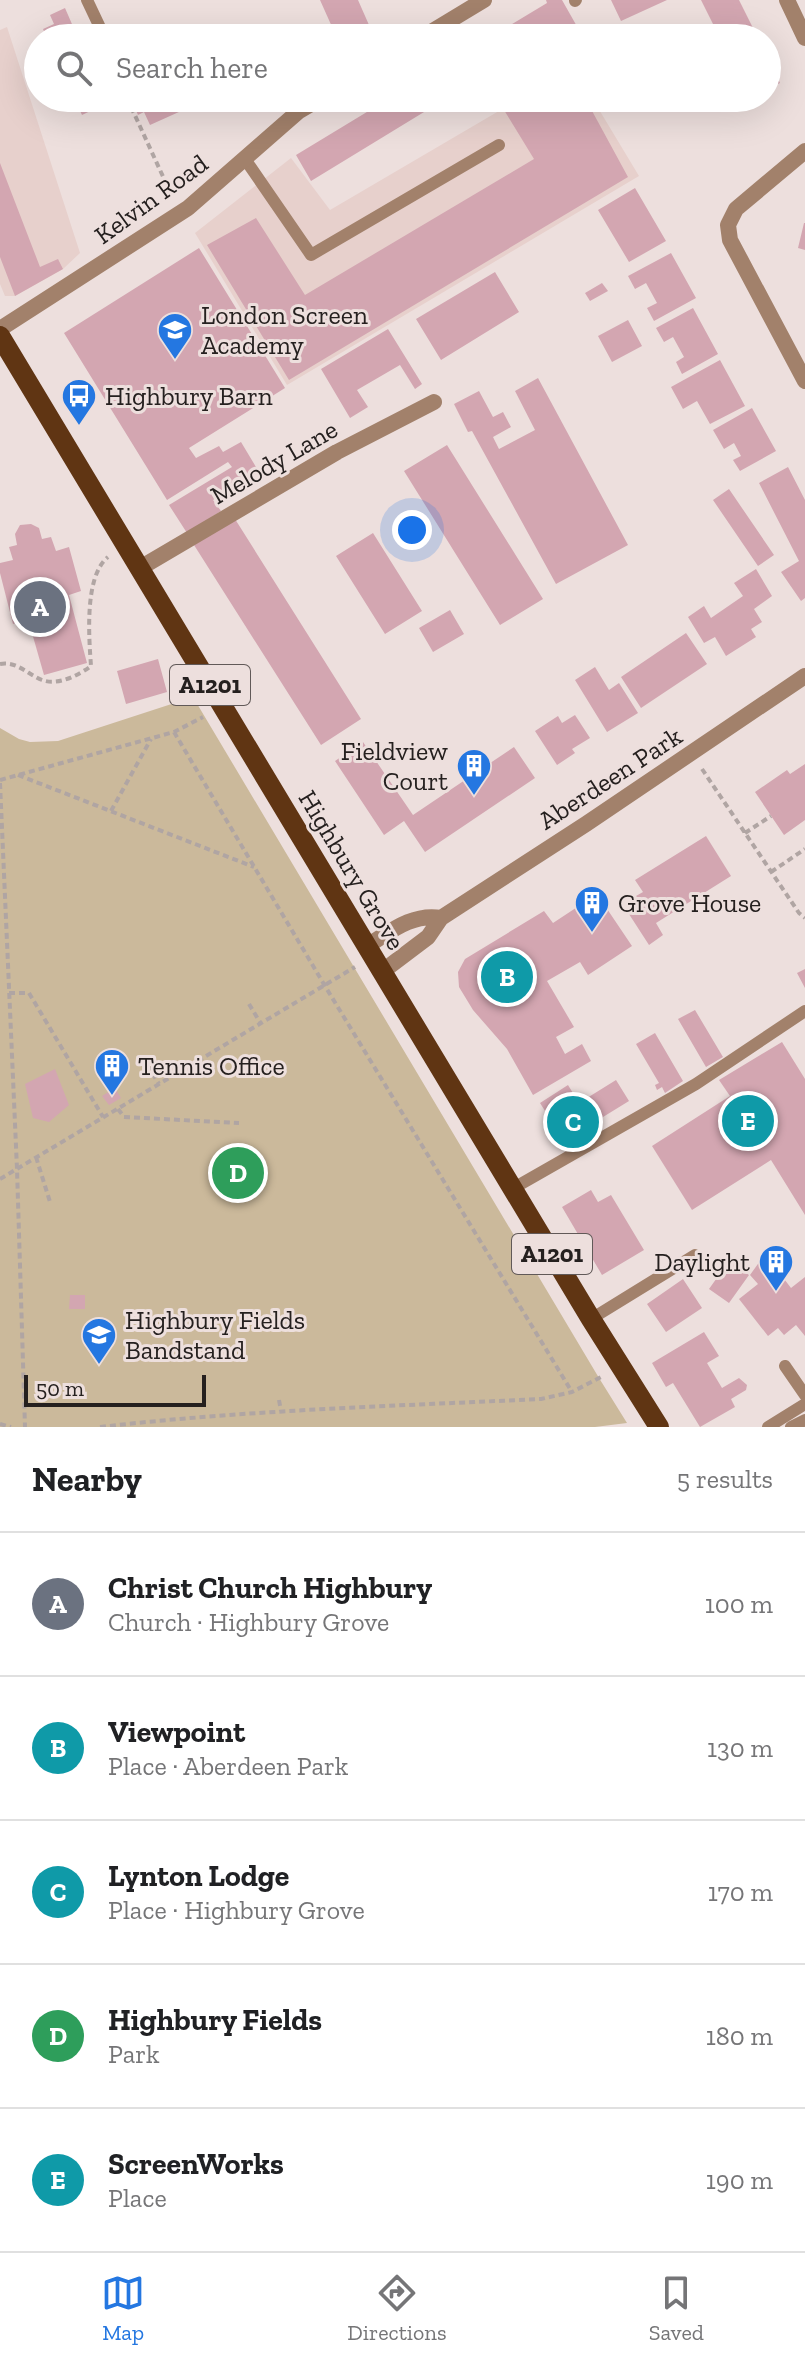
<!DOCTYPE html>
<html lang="en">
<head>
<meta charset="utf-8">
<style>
  :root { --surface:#fff; --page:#f6f6f6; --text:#202124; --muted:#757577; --line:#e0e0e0; --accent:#2477e1 }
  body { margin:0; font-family:"Zilla Slab",serif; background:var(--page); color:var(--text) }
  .scale { position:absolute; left:24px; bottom:20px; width:182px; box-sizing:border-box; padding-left:8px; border:4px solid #25201f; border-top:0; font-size:22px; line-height:28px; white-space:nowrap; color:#25201f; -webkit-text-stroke:6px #eddfdd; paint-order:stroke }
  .you { position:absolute; left:412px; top:530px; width:28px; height:28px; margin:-20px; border:6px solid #fff; border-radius:50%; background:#1a73e8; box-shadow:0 0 0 12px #1a73e833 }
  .badge { display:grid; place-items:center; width:52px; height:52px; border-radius:50%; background:var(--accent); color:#fff; font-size:26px; font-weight:700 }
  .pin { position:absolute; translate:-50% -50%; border:4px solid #fff; box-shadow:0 2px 8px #0006 }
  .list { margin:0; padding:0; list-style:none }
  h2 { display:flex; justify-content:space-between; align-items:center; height:104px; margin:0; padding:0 32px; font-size:34px }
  h2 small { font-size:26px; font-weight:400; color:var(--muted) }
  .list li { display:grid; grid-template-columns:52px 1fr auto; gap:24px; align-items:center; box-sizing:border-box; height:144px; padding:0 32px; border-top:2px solid var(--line) }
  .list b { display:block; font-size:30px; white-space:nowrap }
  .list p { margin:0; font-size:26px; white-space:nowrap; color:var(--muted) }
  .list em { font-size:26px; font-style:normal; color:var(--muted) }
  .icon { flex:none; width:44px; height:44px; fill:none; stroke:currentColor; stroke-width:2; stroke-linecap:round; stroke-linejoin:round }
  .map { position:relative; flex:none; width:805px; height:1427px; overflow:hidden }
  .search { position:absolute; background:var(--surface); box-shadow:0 8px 32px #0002; left:24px; right:24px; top:24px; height:88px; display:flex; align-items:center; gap:20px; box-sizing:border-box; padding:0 28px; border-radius:44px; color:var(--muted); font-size:30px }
  .sheet { height:824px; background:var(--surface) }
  nav { display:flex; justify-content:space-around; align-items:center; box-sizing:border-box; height:112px; border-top:2px solid var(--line); background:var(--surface); font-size:22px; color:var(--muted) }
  nav a { display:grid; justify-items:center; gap:4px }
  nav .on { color:var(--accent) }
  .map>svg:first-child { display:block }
  .built { fill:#e7d0cc }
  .green { fill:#cbb99b }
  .building { fill:#d3a6b1 }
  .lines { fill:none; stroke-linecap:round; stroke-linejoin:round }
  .path { stroke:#b0a5a3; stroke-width:4; stroke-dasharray:6 4; stroke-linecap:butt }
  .service { stroke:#a2816b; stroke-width:12 }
  .minor { stroke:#a2816b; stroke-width:16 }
  .primary { stroke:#603513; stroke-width:20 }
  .labels { text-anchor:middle; stroke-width:6; stroke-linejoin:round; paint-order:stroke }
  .shield { fill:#eddfdd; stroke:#615958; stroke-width:2 }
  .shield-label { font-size:24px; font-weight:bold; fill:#25201f }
  .street-label { font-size:26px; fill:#25201f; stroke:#eddfdd }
  .poi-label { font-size:26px; fill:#25201f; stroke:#eddfdd; text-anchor:start }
</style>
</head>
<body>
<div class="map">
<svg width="805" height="1427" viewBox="0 0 805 1427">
  <rect width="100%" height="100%" fill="#eddfdd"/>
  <path class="built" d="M7,27L80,253L63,269L15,296H5L0,284V30Z
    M521,98H592L639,176L287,385L195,233L291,158L330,210Z"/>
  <path class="green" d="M193,697L599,1378L627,1423L595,1427H0V728L19,739L30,742L58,741Z"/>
  <path class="building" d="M320,0H358L369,25L337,38Z
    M546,0H562L583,37L566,38L561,28L545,38H489L547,3Z
    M611,0H667L621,21Z
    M701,0H739L758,38H720Z
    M65,8L78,38H47L43,29L54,24L50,15Z
    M291,24L297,38H265L279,32L278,30Z
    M767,56L780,83L767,89Z
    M74,98H105L107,103L82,115Z
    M131,98H210L150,125L144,112L138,115Z
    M390,98H447L311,181L296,155Z
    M524,98H585L628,177L289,380L207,245L256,218L305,295L534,159L504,110Z
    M0,163L40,267L58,259L63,269L15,296L0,257Z
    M635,188L666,241L629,262L598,210Z
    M804,223H805V250L798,248Z
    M199,248L285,388L189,448L196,458L219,446L223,452L241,442L259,472L213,500L221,511L187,533L169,505L232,467L228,462L167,500L64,333Z
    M671,253L696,298L654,321L647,308L657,303L646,283L635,289L628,276Z
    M495,272L519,312L441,360L416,319Z
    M602,283L608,291L590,301L585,293Z
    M693,308L718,354L682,374L676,362L684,357L673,337L664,342L656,328Z
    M628,320L642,346L612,362L598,336Z
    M388,329L422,384L415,389L400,365L357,390L368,407L350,418L321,369Z
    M720,360L745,406L710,424L697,401L683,409L671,387Z
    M538,378L628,545L556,584L472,431L468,432L454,404L479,391L493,417L503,412L511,427L493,437L499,449L535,430L515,391Z
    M752,408L776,451L740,471L733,460L741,456L734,443L724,449L713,430Z
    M447,445L543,599L500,625L404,471Z
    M788,467L805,500V598L801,601L781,572L799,561L759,483Z
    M729,489L774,555L758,566L713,500Z
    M235,519L361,719L321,745L194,545Z
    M31,524L39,528L42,539L51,537L56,551L69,547L81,591L69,595L87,663L44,675L28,619L13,624L0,573V563L13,560L9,547L17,545L15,534L20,525Z
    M373,533L422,611L385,634L336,556Z
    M756,569L772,596L754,609L762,622L751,629L756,637L726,656L715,637L704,643L688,617L704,606L711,618L743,596L734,583Z
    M450,610L464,634L433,652L419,628Z
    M686,633L707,664L641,708L621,677Z
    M158,659L167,692L126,704L117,671Z
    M595,667L609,690L619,683L638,713L607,732L575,680Z
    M575,715L590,738L572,749L575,753L557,765L535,731L558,716L562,723Z
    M363,742L413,815L514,747L535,778L425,852L404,821L384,835L335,761Z
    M805,764V820L784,835L755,792L787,770L790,774Z
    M706,836L731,876L656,923L663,935L649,945L627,911L640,903L636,896L643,892L635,880Z
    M597,894L632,946L588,975L580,962L547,981L574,1027L556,1037L565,1054L582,1044L591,1061L533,1095L507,1049L473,1010L459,987L458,972L465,959L544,911L553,923Z
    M805,969V988L797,973Z
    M695,1010L723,1057L706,1067L678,1019Z
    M655,1033L683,1081L665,1093L662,1087L657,1090L655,1085L659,1083L636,1044Z
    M782,1042L805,1079V1215L771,1160L692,1210L652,1146L730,1096L719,1080Z
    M55,1069L69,1105L49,1122L33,1118L25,1084Z
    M616,1080L629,1101L564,1141L540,1103L568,1085L579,1103Z
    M115,1088L121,1098L109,1105L102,1096Z
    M591,1190L598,1202L611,1195L644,1250L602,1275L562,1207Z
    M765,1254L791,1288L805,1277V1336L796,1325L784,1335L778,1328L768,1336L739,1299L758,1284L750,1275Z
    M729,1261L749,1275L729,1303L709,1289Z
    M683,1279L702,1308L666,1332L647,1304Z
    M70,1295H85V1309H69Z
    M704,1332L719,1356L707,1363L722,1388L739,1378L747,1385L746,1390L731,1399L735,1407L700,1427L673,1383L666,1387L652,1363Z"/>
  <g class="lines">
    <path class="path" d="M127,98L171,194
      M0,664C17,661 27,674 42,680C58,686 79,675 91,666C89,638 84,576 108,557
      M174,732L325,986L572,1392
      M702,769L799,913L805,918
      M18,775L254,867
      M0,780L174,732L203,717
      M0,783L17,1169L25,1427
      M111,811L151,739
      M745,833L771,816
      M771,872L805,849
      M9,993H29L103,1117
      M249,1004L261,1024
      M147,1065L159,1084
      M118,1109L124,1117L239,1123
      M36,1157L50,1202
      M0,1179L355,967
      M279,1400L281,1411
      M0,1424L11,1427
      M100,1427C247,1410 394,1406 541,1399L572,1392L601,1377"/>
    <path class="service" d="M87,0L105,38
      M575,1L576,0
      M245,159L311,255L499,145
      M512,1189L696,1084L805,1011
      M591,1319L695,1255
      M785,1366L805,1395
      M768,1427L805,1404
      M791,1427L805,1420"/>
    <path class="minor" d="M787,0L805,38
      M421,38L484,0
      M805,151L736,209L728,225L730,240L805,381
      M0,329L188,208L299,111L321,98
      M140,568L337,452L434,402
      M441,918L586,824L805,676
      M367,946C390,932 412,913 441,918L428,937L383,971"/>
    <path class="primary" d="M0,336L591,1319L659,1427"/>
  </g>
  <defs>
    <symbol id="university-pin" viewBox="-11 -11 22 30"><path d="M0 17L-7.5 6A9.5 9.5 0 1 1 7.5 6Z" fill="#2477e1" stroke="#eddfdd"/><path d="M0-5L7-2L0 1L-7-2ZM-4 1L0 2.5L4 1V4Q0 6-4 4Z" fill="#fff"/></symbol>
    <symbol id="bus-pin" viewBox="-11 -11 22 30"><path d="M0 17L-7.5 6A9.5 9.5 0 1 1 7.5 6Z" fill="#2477e1" stroke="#eddfdd"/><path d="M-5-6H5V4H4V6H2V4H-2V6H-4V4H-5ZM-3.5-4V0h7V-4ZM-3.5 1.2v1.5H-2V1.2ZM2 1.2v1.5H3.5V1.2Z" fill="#fff"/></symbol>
    <symbol id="building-pin" viewBox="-11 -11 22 30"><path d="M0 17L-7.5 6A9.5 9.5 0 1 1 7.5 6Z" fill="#2477e1" stroke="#eddfdd"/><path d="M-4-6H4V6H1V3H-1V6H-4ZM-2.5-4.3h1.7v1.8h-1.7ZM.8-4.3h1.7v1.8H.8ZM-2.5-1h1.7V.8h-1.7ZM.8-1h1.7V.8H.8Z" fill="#fff"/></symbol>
    <symbol id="school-pin" viewBox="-11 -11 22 30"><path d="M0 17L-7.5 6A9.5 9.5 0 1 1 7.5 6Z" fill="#2477e1" stroke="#eddfdd"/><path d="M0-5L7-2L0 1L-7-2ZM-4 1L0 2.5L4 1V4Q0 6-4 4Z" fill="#fff"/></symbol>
  </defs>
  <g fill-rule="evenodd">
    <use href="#university-pin" x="155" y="310" width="40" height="54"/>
    <use href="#bus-pin" x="59" y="376" width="40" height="54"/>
    <use href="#building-pin" x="454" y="746" width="40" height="54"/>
    <use href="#building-pin" x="572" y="883" width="40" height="54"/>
    <use href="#building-pin" x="92" y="1046" width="40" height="54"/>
    <use href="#building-pin" x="756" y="1242" width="40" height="54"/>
    <use href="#school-pin" x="79" y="1315" width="40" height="54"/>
  </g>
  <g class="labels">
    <g class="shield">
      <rect x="170" y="665" width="80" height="40" rx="6"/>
      <rect x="512" y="1234" width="80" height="40" rx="6"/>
    </g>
    <g class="shield-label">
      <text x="210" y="693">A1201</text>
      <text x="552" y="1262">A1201</text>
    </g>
    <g class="street-label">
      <text transform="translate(151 199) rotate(-36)" y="9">Kelvin Road</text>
      <text transform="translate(274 462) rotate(-30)" y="9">Melody Lane</text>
      <text transform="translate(610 778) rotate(-33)" y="9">Aberdeen Park</text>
      <text transform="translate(352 870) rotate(59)" y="9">Highbury Grove</text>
    </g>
    <g class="poi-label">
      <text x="201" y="324">London Screen<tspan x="201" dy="30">Academy</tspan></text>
      <text x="105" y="405">Highbury Barn</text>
      <text x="448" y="760" text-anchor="end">Fieldview<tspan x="448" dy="30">Court</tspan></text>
      <text x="618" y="912">Grove House</text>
      <text x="138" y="1075">Tennis Office</text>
      <text x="750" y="1271" text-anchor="end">Daylight</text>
      <text x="125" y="1329">Highbury Fields<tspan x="125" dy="30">Bandstand</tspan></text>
    </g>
  </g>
</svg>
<div class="scale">50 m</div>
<div class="you"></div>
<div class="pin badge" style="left:40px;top:607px;background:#6b7280">A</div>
<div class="pin badge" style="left:507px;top:977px;background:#0f9aa8">B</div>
<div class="pin badge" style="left:573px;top:1122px;background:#0f9aa8">C</div>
<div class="pin badge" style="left:238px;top:1173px;background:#2e9e5b">D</div>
<div class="pin badge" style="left:748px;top:1121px;background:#0f9aa8">E</div>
<div class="search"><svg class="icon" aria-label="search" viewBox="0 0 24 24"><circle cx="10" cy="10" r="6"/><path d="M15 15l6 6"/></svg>Search here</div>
</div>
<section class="sheet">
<h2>Nearby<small>5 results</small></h2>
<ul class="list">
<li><span class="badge" style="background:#6b7280">A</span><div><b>Christ Church Highbury</b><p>Church · Highbury Grove</p></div><em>100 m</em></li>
<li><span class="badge" style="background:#0f9aa8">B</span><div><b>Viewpoint</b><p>Place · Aberdeen Park</p></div><em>130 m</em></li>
<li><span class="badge" style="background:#0f9aa8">C</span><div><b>Lynton Lodge</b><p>Place · Highbury Grove</p></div><em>170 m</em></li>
<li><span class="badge" style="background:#2e9e5b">D</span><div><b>Highbury Fields</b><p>Park</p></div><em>180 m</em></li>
<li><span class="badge" style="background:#0f9aa8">E</span><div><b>ScreenWorks</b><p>Place</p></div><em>190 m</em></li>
</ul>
</section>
<nav>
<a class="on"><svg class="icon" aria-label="map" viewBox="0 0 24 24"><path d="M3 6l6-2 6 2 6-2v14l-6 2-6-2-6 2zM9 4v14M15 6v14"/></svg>Map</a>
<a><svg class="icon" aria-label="directions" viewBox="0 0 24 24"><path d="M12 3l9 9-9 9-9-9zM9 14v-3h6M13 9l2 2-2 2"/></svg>Directions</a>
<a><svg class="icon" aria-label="saved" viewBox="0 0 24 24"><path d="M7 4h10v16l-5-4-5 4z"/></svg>Saved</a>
</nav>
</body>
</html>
